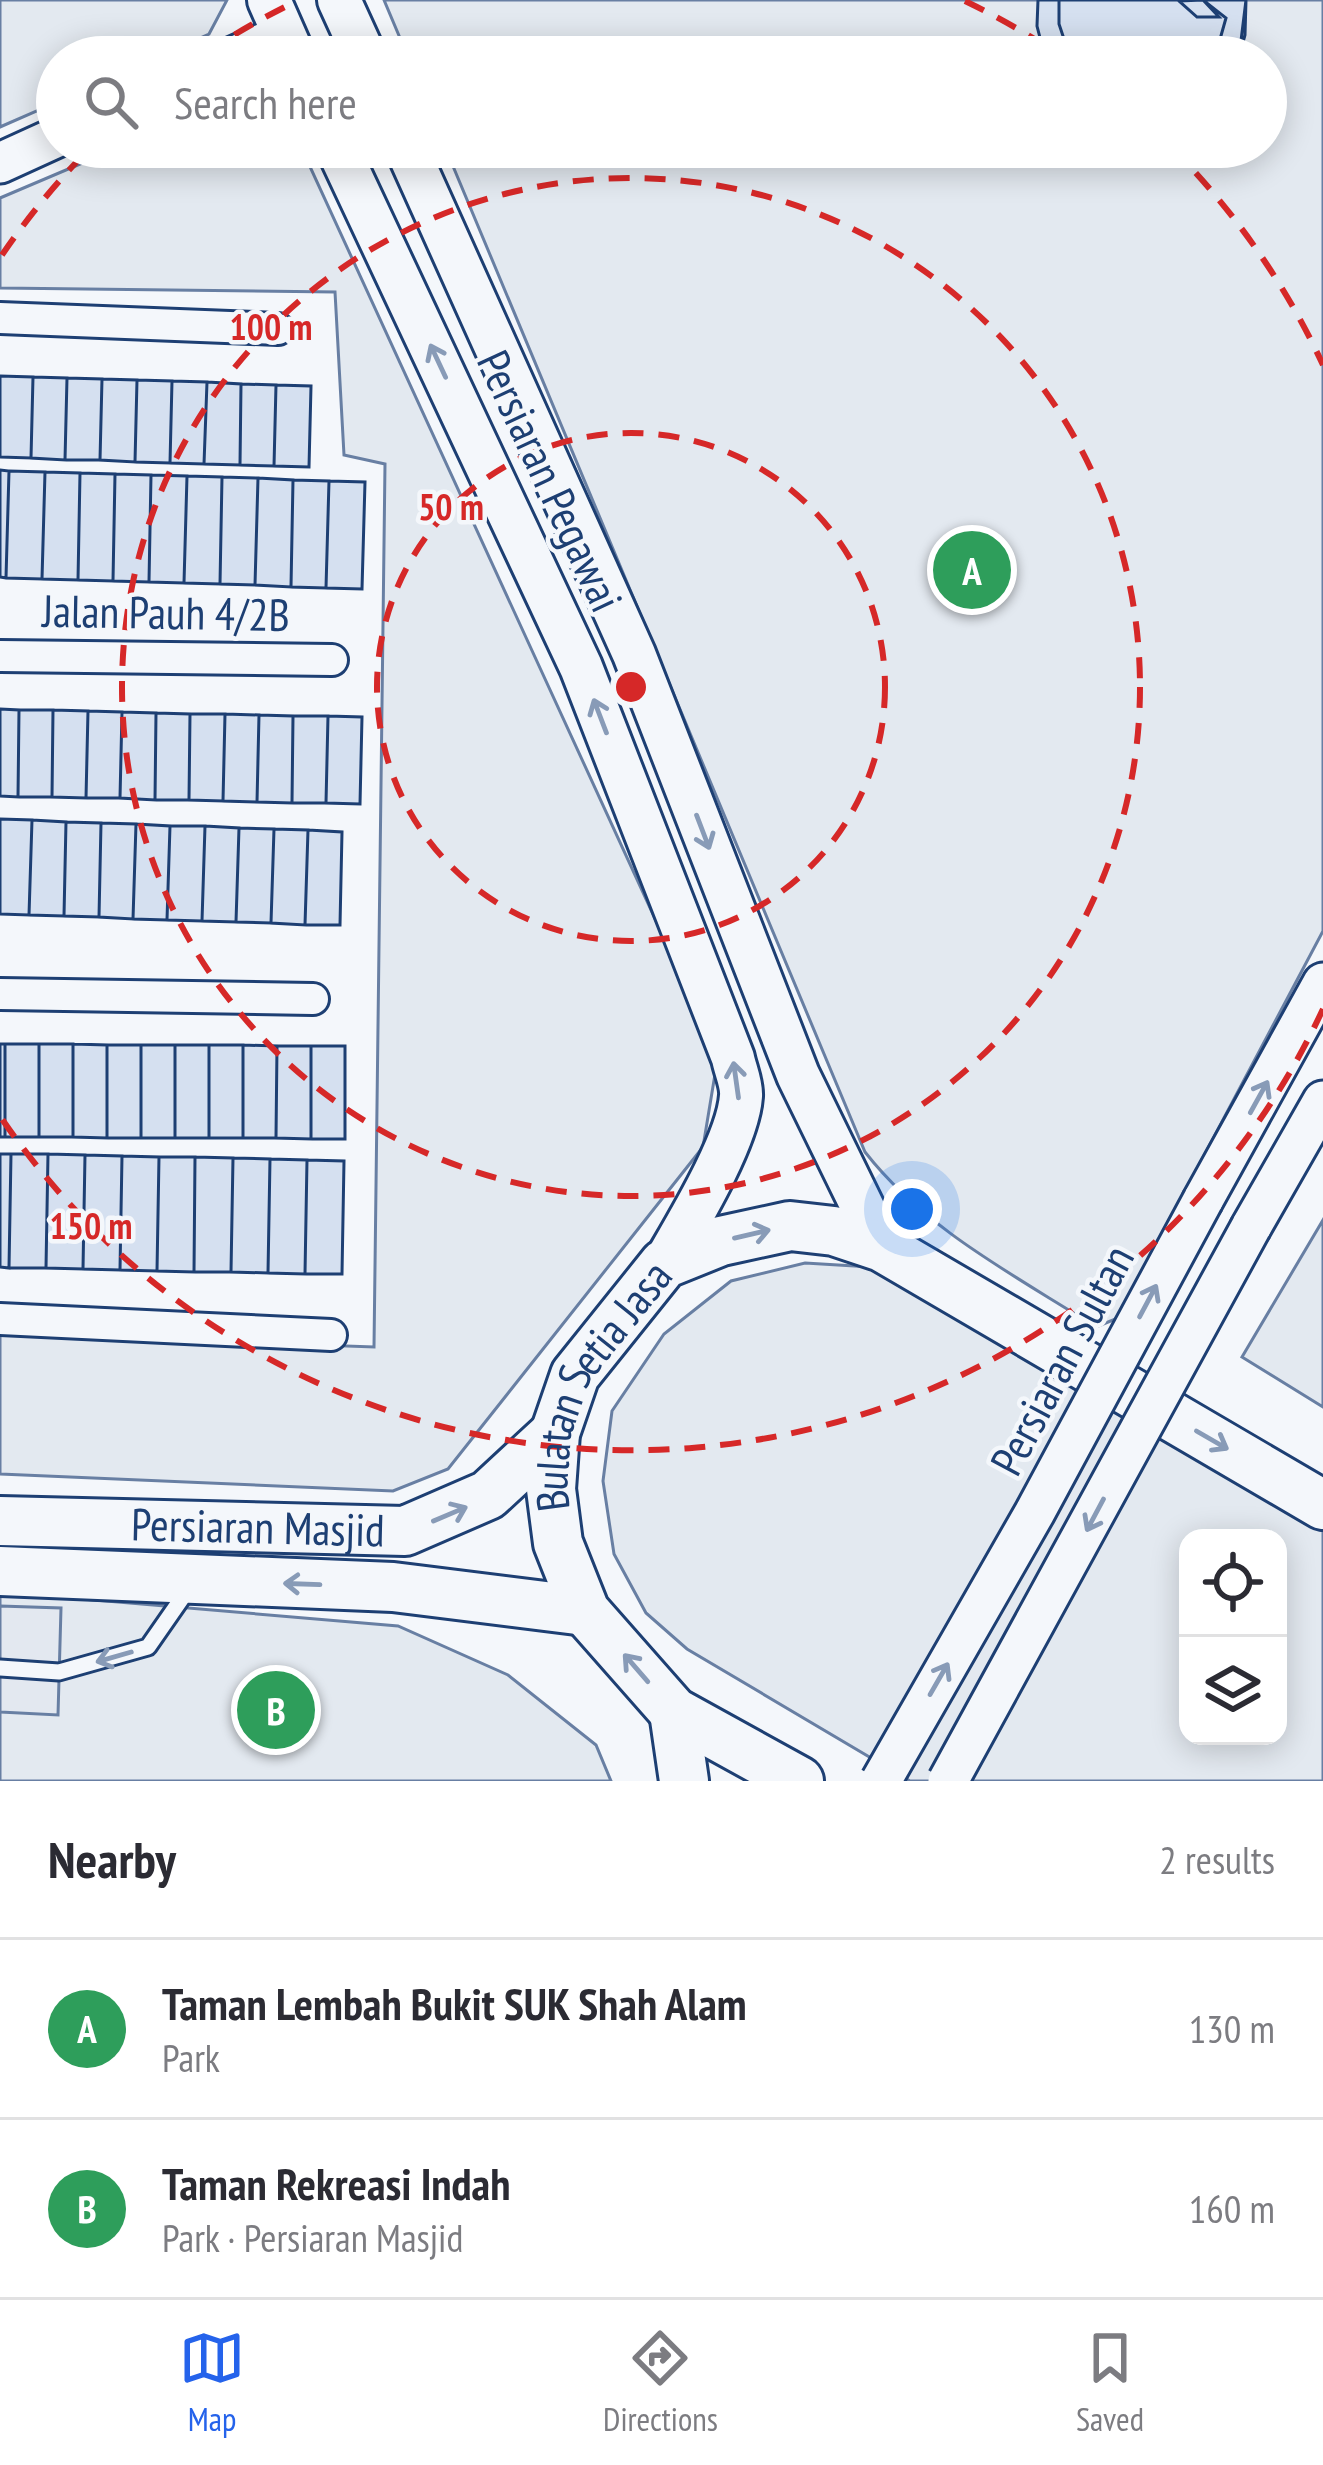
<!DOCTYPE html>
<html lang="en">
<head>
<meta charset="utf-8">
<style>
  :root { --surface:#fff; --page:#f2f2f3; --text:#2b2b33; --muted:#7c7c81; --line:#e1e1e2; --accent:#2563eb }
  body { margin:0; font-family:"PT Sans Narrow",sans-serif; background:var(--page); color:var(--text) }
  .controls { position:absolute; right:36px; bottom:36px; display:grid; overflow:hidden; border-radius:24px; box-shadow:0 6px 30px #0003 }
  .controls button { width:108px; height:108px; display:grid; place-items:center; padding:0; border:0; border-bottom:3px solid var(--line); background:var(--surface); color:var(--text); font:60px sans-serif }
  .you { position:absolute; left:912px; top:1209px; width:42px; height:42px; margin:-30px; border:9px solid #fff; border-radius:50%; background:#1a73e8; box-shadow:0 0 0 18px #1a73e833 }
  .badge { display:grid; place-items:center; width:78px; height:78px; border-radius:50%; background:var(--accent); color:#fff; font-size:39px; font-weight:700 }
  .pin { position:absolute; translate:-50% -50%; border:6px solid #fff; box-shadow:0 3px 12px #0006 }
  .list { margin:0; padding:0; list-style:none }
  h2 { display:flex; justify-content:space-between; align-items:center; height:156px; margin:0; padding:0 48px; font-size:51px }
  h2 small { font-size:39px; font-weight:400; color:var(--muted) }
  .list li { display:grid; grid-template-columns:78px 1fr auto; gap:36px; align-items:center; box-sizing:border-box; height:180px; padding:0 48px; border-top:3px solid var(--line) }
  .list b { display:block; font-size:45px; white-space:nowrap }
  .list p { margin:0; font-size:39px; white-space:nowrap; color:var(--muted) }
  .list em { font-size:39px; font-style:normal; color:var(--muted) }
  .icon { flex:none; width:66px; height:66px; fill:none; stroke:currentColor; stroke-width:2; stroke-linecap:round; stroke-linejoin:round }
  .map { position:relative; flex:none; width:1323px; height:1781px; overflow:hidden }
  .search { position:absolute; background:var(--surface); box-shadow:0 6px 30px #0003; left:36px; right:36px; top:36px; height:132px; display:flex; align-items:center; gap:30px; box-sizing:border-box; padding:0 42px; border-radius:66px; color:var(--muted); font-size:45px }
  .sheet { height:516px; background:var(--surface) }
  nav { display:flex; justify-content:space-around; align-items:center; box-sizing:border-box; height:168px; border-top:3px solid var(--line); background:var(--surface); font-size:33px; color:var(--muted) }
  nav a { display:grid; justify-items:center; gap:6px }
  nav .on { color:var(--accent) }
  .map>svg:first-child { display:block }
  .green { fill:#e3e9f0; stroke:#687fa3; stroke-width:3; fill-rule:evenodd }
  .parking { fill:#e3e8f0; stroke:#687fa3; stroke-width:3 }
  .building { fill:#d5e0f0; stroke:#1d3f73; stroke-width:3 }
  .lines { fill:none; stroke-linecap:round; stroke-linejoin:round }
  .service-casing { stroke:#1d3f73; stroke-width:21 }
  .minor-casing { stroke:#1d3f73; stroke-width:36 }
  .tertiary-casing { stroke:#1d3f73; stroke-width:45 }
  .secondary-casing { stroke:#1d3f73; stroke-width:48 }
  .primary-casing { stroke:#1d3f73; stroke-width:54 }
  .service { stroke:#f4f7fb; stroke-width:15 }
  .minor { stroke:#f4f7fb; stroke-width:30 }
  .tertiary { stroke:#f4f7fb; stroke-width:39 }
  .secondary { stroke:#f4f7fb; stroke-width:42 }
  .primary { stroke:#f4f7fb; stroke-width:48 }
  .tertiary-bridge-casing { stroke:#1d3f73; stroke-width:45; stroke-linecap:butt }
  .tertiary-bridge { stroke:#f4f7fb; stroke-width:39 }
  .oneway { stroke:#889bb7 }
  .ring { fill:none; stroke:#d62828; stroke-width:6; stroke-dasharray:21 15 }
  .labels { text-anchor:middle; stroke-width:9; stroke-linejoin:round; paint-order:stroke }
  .street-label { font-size:45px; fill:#1d3f73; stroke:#f4f7fb }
  .centre { fill:#d62828; stroke:#f4f7fb; stroke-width:6 }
  .ring-label { font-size:36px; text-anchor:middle; font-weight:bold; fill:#d62828; stroke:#f4f7fb; stroke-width:9; stroke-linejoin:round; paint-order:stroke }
</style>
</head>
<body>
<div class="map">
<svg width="1323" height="1781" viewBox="0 0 1323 1781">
  <rect width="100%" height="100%" fill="#f4f7fb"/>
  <path class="green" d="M0,0H227L209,34L157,57H57V102L0,127Z
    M384,0H1323V931L1118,1318L1096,1327C1013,1274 927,1231 865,1152L445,147H1266V57H408Z
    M120,147H301L718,1056L703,1147L448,1469L393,1491L0,1474V1334L374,1347L385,464L344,455L335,292L0,288V198Z
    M1323,1220V1407L1242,1357Z
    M805,1263L871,1267L1323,1517V1781H910L687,1649L646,1613L614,1554L603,1481L612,1411L664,1334L731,1281ZM1188,1538H1278V1736H1188Z
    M0,1592L398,1626L508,1675L596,1745L611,1781H0Z"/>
  <path class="parking" d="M0,1606L61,1608L58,1715L0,1712Z"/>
  <path class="building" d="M1038,0H1059V24L1070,57H1045L1037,26Z
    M1038,0H1246L1245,35L1239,57H1045L1037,26Z
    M1059,0H1203L1226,18L1215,57H1070L1059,24Z
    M1203,0H1246L1239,57H1215L1226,18Z
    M1203,0L1219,17H1197L1179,1Z
    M0,376L33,377L31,458L0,457Z
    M33,377L67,378L65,460L31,458Z
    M67,378L102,379L100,460H65Z
    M102,379L137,380L135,462L100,460Z
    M137,380L172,381L170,463L135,462Z
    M172,381L207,382L204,464L170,463Z
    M207,382L241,384L240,465L204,464Z
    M241,384L276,385L274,466L240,465Z
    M276,385L311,386L309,467L274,466Z
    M0,470L9,471L6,578L0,577Z
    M9,471L45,472L42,579L6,578Z
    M45,472L80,473L78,580L42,579Z
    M80,473L115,474L113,581L78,580Z
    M115,474L151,475L149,582L113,581Z
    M151,475L187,476L184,583L149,582Z
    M187,476L222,477L220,584L184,583Z
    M222,477L258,478L255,585L220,584Z
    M258,478L293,480L291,587L255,585Z
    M293,480L329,481L326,588L291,587Z
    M329,481L365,482L362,589L326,588Z
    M0,709L19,710L18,797L0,796Z
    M19,710H53L52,797H18Z
    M53,710L88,711L86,798L52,797Z
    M88,711L122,712L120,798H86Z
    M122,712L156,713L155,800L120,798Z
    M156,713L190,714L189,800H155Z
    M190,714H225L223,801L189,800Z
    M225,714L259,715L257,802L223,801Z
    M259,715L293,716L292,803L257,802Z
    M293,716H328L326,803H292Z
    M328,716L362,717L360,804L326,803Z
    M0,819L32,820L29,915L0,914Z
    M32,820L66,822L64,916L29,915Z
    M66,822L101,823L99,917L64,916Z
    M101,823L136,824L133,919L99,917Z
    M136,824L170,826L167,920L133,919Z
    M170,826H205L202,921L167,920Z
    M205,826L239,828L236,922L202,921Z
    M239,828L274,829L271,923L236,922Z
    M274,829L308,830L305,925L271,923Z
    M308,830L342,832L340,925H305Z
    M0,1044H5V1137H0Z
    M5,1044H39V1137H5Z
    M39,1044H73V1137H39Z
    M73,1044L107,1045V1138L73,1137Z
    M107,1045H141V1138H107Z
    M141,1045H175V1138H141Z
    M175,1045H209V1138H175Z
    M209,1045H243V1138H209Z
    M243,1045L277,1046L276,1138H243Z
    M277,1046H311V1139L276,1138Z
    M311,1046H345V1139H311Z
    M0,1154H11L9,1268L0,1267Z
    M11,1154H48L46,1268H9Z
    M48,1154L85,1155L83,1269L46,1268Z
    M85,1155L122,1156L120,1270L83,1269Z
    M122,1156L159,1157L157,1271L120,1270Z
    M159,1157H195L194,1272L157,1271Z
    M195,1157L233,1158L231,1272H194Z
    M233,1158L270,1159L268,1273L231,1272Z
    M270,1159L307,1160L305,1274L268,1273Z
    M307,1160L344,1161L342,1274H305Z"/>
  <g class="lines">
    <defs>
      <path id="service" d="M0,1668L59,1672L148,1647L189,1588"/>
      <path id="minor" d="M0,318L278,329
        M0,656L332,660
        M0,994L313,999
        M0,1319L331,1335"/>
      <path id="tertiary" d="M233,57L284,34
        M0,163L57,137
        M1203,1200L1323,983
        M1251,1227L1323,1101"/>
      <path id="secondary" d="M269,0L294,57
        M339,0L365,57
        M337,147L581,667L733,1058C735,1069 742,1084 741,1096C738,1141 687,1224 664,1264
        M406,147L634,654L798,1075L882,1247"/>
      <g id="primary">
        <path id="s1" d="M0,1521L405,1531L488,1495L555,1433"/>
        <path d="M0,1571L393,1587L585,1611"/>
        <path d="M674,1712L684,1781"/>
        <path id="s2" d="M799,1781L674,1712L585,1611L558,1543L551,1489L555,1433L575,1375L664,1264L721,1241L790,1226L834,1231L882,1247L1323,1505"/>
      </g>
    </defs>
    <use href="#service" class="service-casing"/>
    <use href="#minor" class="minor-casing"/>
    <use href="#tertiary" class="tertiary-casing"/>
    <use href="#secondary" class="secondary-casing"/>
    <use href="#primary" class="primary-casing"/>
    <use href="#service" class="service"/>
    <use href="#minor" class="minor"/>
    <use href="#tertiary" class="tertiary"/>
    <use href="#secondary" class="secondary"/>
    <use href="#primary" class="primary"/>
    <defs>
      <path id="tertiary-bridge" d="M881,1781L1035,1512L1203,1200
        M948,1781L1251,1227"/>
    </defs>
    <use href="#tertiary-bridge" class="tertiary-bridge-casing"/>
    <use href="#tertiary-bridge" class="tertiary-bridge"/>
  </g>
  <defs><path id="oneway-shaft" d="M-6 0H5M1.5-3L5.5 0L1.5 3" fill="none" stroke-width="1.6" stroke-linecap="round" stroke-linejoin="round" transform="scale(3)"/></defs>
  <g class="oneway">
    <use href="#oneway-shaft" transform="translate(438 361) rotate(-115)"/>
    <use href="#oneway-shaft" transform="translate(600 716) rotate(-111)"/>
    <use href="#oneway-shaft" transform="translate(703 832) rotate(69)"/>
    <use href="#oneway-shaft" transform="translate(736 1080) rotate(-98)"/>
    <use href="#oneway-shaft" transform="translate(1259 1097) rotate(-61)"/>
    <use href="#oneway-shaft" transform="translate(752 1234) rotate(-13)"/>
    <use href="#oneway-shaft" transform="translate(1148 1301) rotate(-62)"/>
    <use href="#oneway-shaft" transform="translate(1212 1440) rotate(30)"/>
    <use href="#oneway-shaft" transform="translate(450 1514) rotate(-23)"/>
    <use href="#oneway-shaft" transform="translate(1095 1515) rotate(118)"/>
    <use href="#oneway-shaft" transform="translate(302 1584) rotate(-178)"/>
    <use href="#oneway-shaft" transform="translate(114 1657) rotate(164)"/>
    <use href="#oneway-shaft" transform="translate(636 1668) rotate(-131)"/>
    <use href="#oneway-shaft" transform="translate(939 1679) rotate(-60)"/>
  </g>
  <g class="ring">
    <circle cx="631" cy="687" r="254"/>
    <circle cx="631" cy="687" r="509"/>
    <path d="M1323 1009A763 763 0 0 1 2 1119M2 255A763 763 0 0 1 91 147M204 54A763 763 0 0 1 297 1M965 1A763 763 0 0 1 1058 54M1171 147A763 763 0 0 1 1323 365"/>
  </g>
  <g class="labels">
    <g class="street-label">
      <text transform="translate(550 481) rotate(65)" y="16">Persiaran Pegawai</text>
      <text transform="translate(166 613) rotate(1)" y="16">Jalan Pauh 4/2B</text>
      <text transform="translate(1062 1360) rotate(-62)" y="16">Persiaran Sultan</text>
      <text dy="16" stroke="none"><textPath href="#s2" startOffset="522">Bulatan Setia Jasa</textPath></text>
      <text dy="16" stroke="none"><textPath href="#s1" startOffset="258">Persiaran Masjid</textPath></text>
    </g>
  </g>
  <circle cx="631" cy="687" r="18" class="centre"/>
  <g class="ring-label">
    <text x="271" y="340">100 m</text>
    <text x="451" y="520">50 m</text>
    <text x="91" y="1239">150 m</text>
  </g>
</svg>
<div class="controls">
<button><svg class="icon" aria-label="locate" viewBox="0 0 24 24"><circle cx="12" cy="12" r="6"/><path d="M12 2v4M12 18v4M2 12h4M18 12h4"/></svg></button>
<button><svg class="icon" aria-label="layers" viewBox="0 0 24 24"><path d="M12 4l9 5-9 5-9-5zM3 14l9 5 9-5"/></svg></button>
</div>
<div class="you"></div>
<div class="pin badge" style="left:972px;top:570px;background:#2e9e5b">A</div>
<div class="pin badge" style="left:276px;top:1710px;background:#2e9e5b">B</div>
<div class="search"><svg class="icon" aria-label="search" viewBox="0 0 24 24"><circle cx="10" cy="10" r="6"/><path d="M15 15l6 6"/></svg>Search here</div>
</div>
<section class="sheet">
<h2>Nearby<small>2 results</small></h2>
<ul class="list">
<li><span class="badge" style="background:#2e9e5b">A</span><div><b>Taman Lembah Bukit SUK Shah Alam</b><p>Park</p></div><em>130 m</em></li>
<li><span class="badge" style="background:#2e9e5b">B</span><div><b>Taman Rekreasi Indah</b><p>Park · Persiaran Masjid</p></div><em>160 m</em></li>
</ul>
</section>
<nav>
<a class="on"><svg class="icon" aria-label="map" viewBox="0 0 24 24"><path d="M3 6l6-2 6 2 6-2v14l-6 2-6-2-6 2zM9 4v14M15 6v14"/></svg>Map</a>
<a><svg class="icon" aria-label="directions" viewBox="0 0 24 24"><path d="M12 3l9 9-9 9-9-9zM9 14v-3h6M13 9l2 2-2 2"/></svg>Directions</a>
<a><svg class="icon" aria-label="saved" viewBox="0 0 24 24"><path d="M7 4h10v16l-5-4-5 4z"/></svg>Saved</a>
</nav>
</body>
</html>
